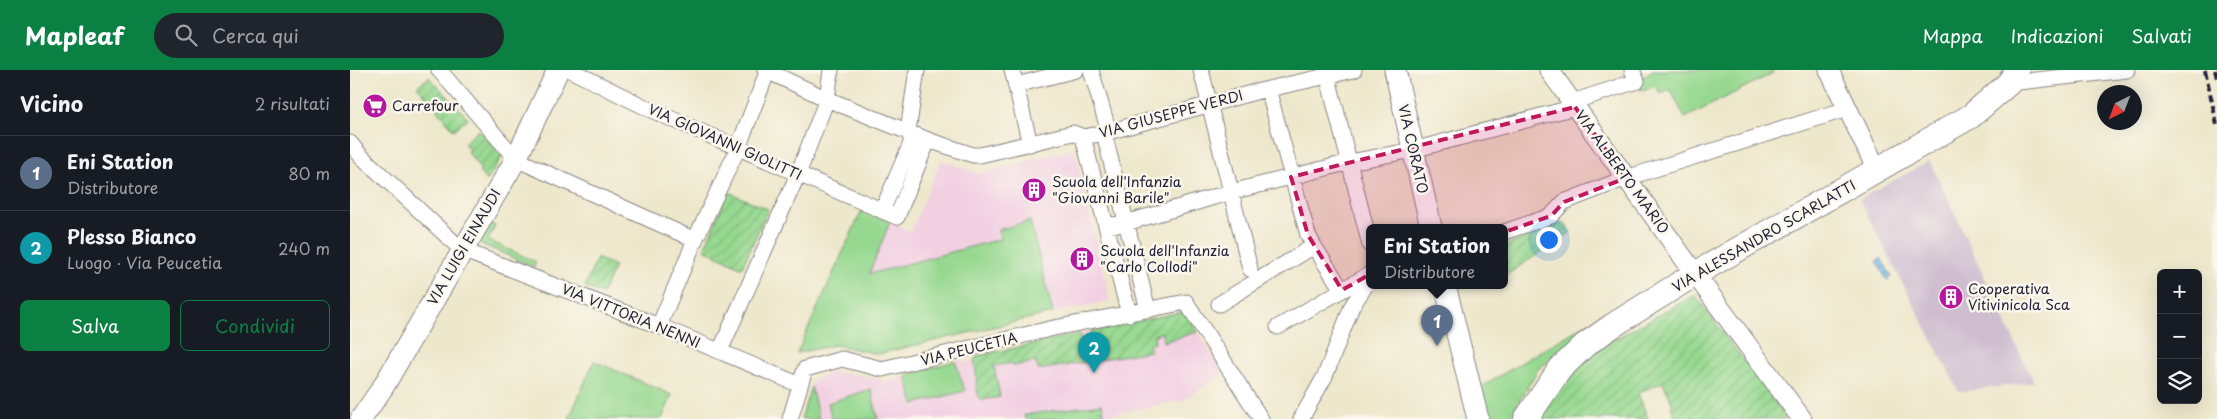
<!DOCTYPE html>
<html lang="it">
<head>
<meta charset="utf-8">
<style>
  :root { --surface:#171b24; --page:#20242c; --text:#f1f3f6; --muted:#9ea1a6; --line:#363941; --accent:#0b8043 }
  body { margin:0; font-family:"Playpen Sans",sans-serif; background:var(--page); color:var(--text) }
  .controls { position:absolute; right:15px; bottom:15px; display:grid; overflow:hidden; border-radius:8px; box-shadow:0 5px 20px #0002 }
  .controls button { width:45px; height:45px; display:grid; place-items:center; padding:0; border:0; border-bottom:1px solid var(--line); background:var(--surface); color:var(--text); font:25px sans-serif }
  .compass { position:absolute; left:1747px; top:15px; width:45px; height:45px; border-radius:50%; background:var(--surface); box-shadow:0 5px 20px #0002; rotate:222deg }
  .you { position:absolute; left:1198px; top:169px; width:18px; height:18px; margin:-12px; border:4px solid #fff; border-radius:50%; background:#1a73e8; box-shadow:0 0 0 8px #1a73e833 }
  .badge { display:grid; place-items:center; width:32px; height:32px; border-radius:50%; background:var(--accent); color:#fff; font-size:16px; font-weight:700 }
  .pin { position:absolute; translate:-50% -41px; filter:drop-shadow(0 1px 2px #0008) }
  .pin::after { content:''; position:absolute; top:26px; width:18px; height:15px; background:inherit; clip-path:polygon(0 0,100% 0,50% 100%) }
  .popup { position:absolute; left:1016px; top:154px; width:142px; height:65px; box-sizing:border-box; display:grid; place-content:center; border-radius:8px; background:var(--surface); filter:drop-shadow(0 1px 4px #0005); font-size:16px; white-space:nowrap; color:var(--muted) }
  .popup b { font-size:19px; color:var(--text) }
  .popup::after { content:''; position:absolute; left:50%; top:100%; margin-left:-10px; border:10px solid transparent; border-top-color:var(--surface) }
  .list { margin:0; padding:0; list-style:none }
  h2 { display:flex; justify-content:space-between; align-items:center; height:65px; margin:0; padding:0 20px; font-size:21px }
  h2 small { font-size:16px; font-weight:400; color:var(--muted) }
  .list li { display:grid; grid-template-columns:32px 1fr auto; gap:15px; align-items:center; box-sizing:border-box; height:75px; padding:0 20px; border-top:1px solid var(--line) }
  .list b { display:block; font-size:19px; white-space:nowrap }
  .list p { margin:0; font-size:16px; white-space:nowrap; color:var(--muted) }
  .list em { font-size:16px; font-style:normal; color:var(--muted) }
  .actions { display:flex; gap:10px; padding:15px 20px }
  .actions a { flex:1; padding:11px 0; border:1px solid var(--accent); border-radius:8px; text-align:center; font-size:18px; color:var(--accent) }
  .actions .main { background:var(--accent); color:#fff }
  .icon { flex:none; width:28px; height:28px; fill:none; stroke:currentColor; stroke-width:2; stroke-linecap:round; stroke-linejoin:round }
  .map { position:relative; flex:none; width:1867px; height:349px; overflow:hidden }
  header { display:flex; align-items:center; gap:30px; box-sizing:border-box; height:70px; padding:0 25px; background:var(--accent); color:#fff }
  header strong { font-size:24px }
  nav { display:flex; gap:28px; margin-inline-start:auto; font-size:18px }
  .search { width:350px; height:45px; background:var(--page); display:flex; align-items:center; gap:12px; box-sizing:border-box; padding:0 18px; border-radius:28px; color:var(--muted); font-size:19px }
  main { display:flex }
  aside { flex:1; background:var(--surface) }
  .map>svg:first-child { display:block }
  .built { fill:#f2d0e2 }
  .industrial { fill:#cfbed0 }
  .green { fill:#96d88f; stroke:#5c7d65 }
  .garden { fill:url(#garden-furrows); stroke:#5c7d65 }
  .water { fill:url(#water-rules); stroke:#476e90 }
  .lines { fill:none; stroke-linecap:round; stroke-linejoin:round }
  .minor-casing { stroke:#888483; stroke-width:17 }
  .tertiary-casing { stroke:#888483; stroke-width:21 }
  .secondary-casing { stroke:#888483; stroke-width:23 }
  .primary-casing { stroke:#888483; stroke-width:26 }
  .minor { stroke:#fff; stroke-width:15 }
  .tertiary { stroke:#fff; stroke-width:19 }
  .secondary { stroke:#fff; stroke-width:21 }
  .primary { stroke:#fff; stroke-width:24 }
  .rail { stroke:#22223b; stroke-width:4; stroke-dasharray:8 4; stroke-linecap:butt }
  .marked { fill:#c2185b; fill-opacity:0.2; stroke:#c2185b; stroke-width:4; stroke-dasharray:10 6; stroke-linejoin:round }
  .labels { text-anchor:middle; stroke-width:5; stroke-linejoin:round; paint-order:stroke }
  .poi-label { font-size:14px; fill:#22223b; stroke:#fbf7ec; text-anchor:start }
  .street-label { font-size:14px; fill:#22223b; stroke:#fbf7ec }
</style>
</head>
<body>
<header>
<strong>Mapleaf</strong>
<div class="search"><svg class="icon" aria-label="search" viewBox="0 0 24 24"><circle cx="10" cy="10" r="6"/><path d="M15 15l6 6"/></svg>Cerca qui</div>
<nav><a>Mappa</a><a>Indicazioni</a><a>Salvati</a></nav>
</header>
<main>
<aside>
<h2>Vicino<small>2 risultati</small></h2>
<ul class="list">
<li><span class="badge" style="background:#5c6f8a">1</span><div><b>Eni Station</b><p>Distributore</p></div><em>80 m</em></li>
<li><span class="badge" style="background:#0f9aa8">2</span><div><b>Plesso Bianco</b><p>Luogo · Via Peucetia</p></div><em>240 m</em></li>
</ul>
<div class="actions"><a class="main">Salva</a><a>Condividi</a></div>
</aside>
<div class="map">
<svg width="1867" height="349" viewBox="0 0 1867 349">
  <defs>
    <pattern id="garden-furrows" width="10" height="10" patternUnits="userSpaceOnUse" patternTransform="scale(1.25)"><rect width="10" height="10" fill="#96d88f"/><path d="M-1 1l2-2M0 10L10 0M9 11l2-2" fill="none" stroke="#81b97c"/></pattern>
    <pattern id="water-rules" width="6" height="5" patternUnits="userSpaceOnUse" patternTransform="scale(1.25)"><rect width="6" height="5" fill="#6cbae6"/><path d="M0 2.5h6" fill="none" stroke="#5897bc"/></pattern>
  </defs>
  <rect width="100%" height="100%" fill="#fbf7ec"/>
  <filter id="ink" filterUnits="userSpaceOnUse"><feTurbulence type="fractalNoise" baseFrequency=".02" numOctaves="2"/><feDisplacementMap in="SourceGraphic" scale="10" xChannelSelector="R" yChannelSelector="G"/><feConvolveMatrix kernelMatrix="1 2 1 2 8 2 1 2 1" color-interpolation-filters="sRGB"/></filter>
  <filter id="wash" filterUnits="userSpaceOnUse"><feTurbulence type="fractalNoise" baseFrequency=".0096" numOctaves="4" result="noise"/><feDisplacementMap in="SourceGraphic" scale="20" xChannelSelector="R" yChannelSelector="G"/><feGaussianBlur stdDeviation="1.12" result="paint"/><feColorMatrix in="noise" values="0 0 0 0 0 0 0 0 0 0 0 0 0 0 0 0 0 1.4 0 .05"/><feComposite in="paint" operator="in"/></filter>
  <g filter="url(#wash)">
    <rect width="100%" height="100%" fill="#ede7cb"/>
    <path class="built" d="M724,79L760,231L703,243L680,151L648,160L650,169L519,204L540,152L561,161L591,90L629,104Z
      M835,241L874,304L831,331L760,344L761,349H469L461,317L460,312L483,301L528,309L534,313L605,291L611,290L614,293L624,291L629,285Z"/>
    <path class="industrial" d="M1580,91L1669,281L1684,312L1609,322L1509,129Z"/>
    <path class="green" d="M1303,0H1421L1423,3L1335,48L1321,20L1310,24L1306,16L1292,21L1287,11Z
      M512,140L540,152L519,204L650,169L648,160L680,151L703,243L528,284L485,275L447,283Z
      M141,154L145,156L138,170L186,192L184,197L129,173Z
      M1238,253L1242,259L1188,299L1160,347L1135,344L1129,318Z
      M244,291L322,325L312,349H219Z
      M605,291L615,321L564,334L556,305Z
      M461,317L469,349H451Z
      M521,319L528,349H482L478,333Z
      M752,334L755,349H675L674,345Z"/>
    <path class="garden" d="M79,7L118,48L104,60L67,16Z
      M129,60L153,85L137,111L129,102L131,100L117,81L119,79L114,73Z
      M378,122L418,139L392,198L354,179Z
      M1214,152L1221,162L1155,206V176Z
      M247,188L265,196L252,224L235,217Z
      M1345,225L1437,349H1326L1321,336L1323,335L1313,312L1288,323L1298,349H1187L1219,305L1255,274Z
      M835,241L848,262L813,272L812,263L804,265L805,273L799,274L801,281L747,290L741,261Z
      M730,264L736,292L688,300L686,292L663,296L662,293L644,296L650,327L631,330C623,317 629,306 624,291L627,286Z"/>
    <path class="water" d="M1531,188L1542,207L1537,210L1526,191Z"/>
  </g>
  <g filter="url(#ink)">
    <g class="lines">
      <defs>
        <path id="minor" d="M89,0L166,89L345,170
          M220,0L299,39L547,147L578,70
          M415,0L477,29L578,70L623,85H630L723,63L733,67L754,63L905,22L1004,0
          M662,0L680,74
          M741,0L759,62
          M851,0L900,199
          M976,0L1020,175
          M1659,13L1777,0
          M666,15L726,0
          M918,19L958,165L964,176
          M1222,32L1287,11L1282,0
          M754,63L798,240
          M733,67L779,244
          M0,73L11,86L112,180L309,256L450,315
          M532,141L562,71L558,61L567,0
          M756,156L776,153L881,122L1000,92L1063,80L1225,37
          M1154,162L1201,146L1214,132L1276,108L1497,39
          M869,234L964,176L992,220
          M309,256L345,170L388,78L418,0
          M928,257L1020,204
          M370,281L448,104L477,29L481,0
          M440,349L455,299L492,289L532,299L704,258L836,232L911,349
          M951,349L975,306L1002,236L1020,209"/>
        <path id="tertiary" d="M1199,0L1345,204L1452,349
          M1479,0L1527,100"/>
        <path id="secondary" d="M1045,0L1081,157
          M1095,215L1128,349
          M11,349L33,317L166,89L208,0"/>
        <path id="primary" d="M1176,349L1210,299L1235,275L1262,256L1345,204L1621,46L1659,13L1667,0"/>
      </defs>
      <use href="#minor" class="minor-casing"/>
      <use href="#tertiary" class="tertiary-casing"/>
      <use href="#secondary" class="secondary-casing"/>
      <use href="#primary" class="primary-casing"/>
      <use href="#minor" class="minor"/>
      <use href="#tertiary" class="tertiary"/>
      <use href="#secondary" class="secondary"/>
      <use href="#primary" class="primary"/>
      <path class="rail" d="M1855,0L1867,55
        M1865,0L1867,8"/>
    </g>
  </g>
  <path class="marked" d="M1225,37L1276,108L1214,132L1201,146L1087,185L1026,201L992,220L958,165L941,107Z"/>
  <defs>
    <symbol id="supermarket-disc" viewBox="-11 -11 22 22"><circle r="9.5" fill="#b5179e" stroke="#fbf7ec"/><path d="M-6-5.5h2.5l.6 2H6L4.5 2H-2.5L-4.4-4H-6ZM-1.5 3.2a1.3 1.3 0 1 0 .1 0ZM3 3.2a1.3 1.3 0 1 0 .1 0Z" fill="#fff"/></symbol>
    <symbol id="building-disc" viewBox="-11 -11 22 22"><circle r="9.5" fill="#b5179e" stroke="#fbf7ec"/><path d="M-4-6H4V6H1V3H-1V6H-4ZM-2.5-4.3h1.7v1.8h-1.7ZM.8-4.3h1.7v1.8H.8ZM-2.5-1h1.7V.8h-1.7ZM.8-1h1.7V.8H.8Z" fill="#fff"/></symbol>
  </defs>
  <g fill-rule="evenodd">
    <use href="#supermarket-disc" x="11" y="22" width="28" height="28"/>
    <use href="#building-disc" x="670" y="106" width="28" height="28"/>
    <use href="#building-disc" x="718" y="175" width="28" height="28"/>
    <use href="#building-disc" x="1587" y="213" width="28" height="28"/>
  </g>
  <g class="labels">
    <g class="poi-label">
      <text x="42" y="41">Carrefour</text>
      <text x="702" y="117">Scuola dell'Infanzia<tspan x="702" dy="16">"Giovanni Barile"</tspan></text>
      <text x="750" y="186">Scuola dell'Infanzia<tspan x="750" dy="16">"Carlo Collodi"</tspan></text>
      <text x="1618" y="224">Cooperativa<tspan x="1618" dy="16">Vitivinicola Sca</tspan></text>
    </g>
    <g class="street-label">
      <text transform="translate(821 44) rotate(-15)" y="5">VIA GIUSEPPE VERDI</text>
      <text transform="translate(375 72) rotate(24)" y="5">VIA GIOVANNI GIOLITTI</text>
      <text transform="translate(1063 79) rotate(77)" y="5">VIA CORATO</text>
      <text transform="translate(1272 102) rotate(54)" y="5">VIA ALBERTO MARIO</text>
      <text transform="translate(1414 166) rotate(-30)" y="5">VIA ALESSANDRO SCARLATTI</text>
      <text transform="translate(114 177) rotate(-60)" y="5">VIA LUIGI EINAUDI</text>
      <text transform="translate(281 246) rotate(22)" y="5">VIA VITTORIA NENNI</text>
      <text transform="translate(619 279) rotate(-14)" y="5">VIA PEUCETIA</text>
    </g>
  </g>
</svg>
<div class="controls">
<button>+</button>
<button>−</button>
<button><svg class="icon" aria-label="layers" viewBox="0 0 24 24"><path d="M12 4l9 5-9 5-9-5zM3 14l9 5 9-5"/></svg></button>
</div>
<svg class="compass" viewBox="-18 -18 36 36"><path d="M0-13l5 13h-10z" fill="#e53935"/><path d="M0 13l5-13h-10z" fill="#9ea1a6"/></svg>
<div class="you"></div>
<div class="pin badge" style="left:1087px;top:276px;background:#5c6f8a">1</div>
<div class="popup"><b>Eni Station</b>Distributore</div>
<div class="pin badge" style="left:744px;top:303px;background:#0f9aa8">2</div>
</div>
</main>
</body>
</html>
